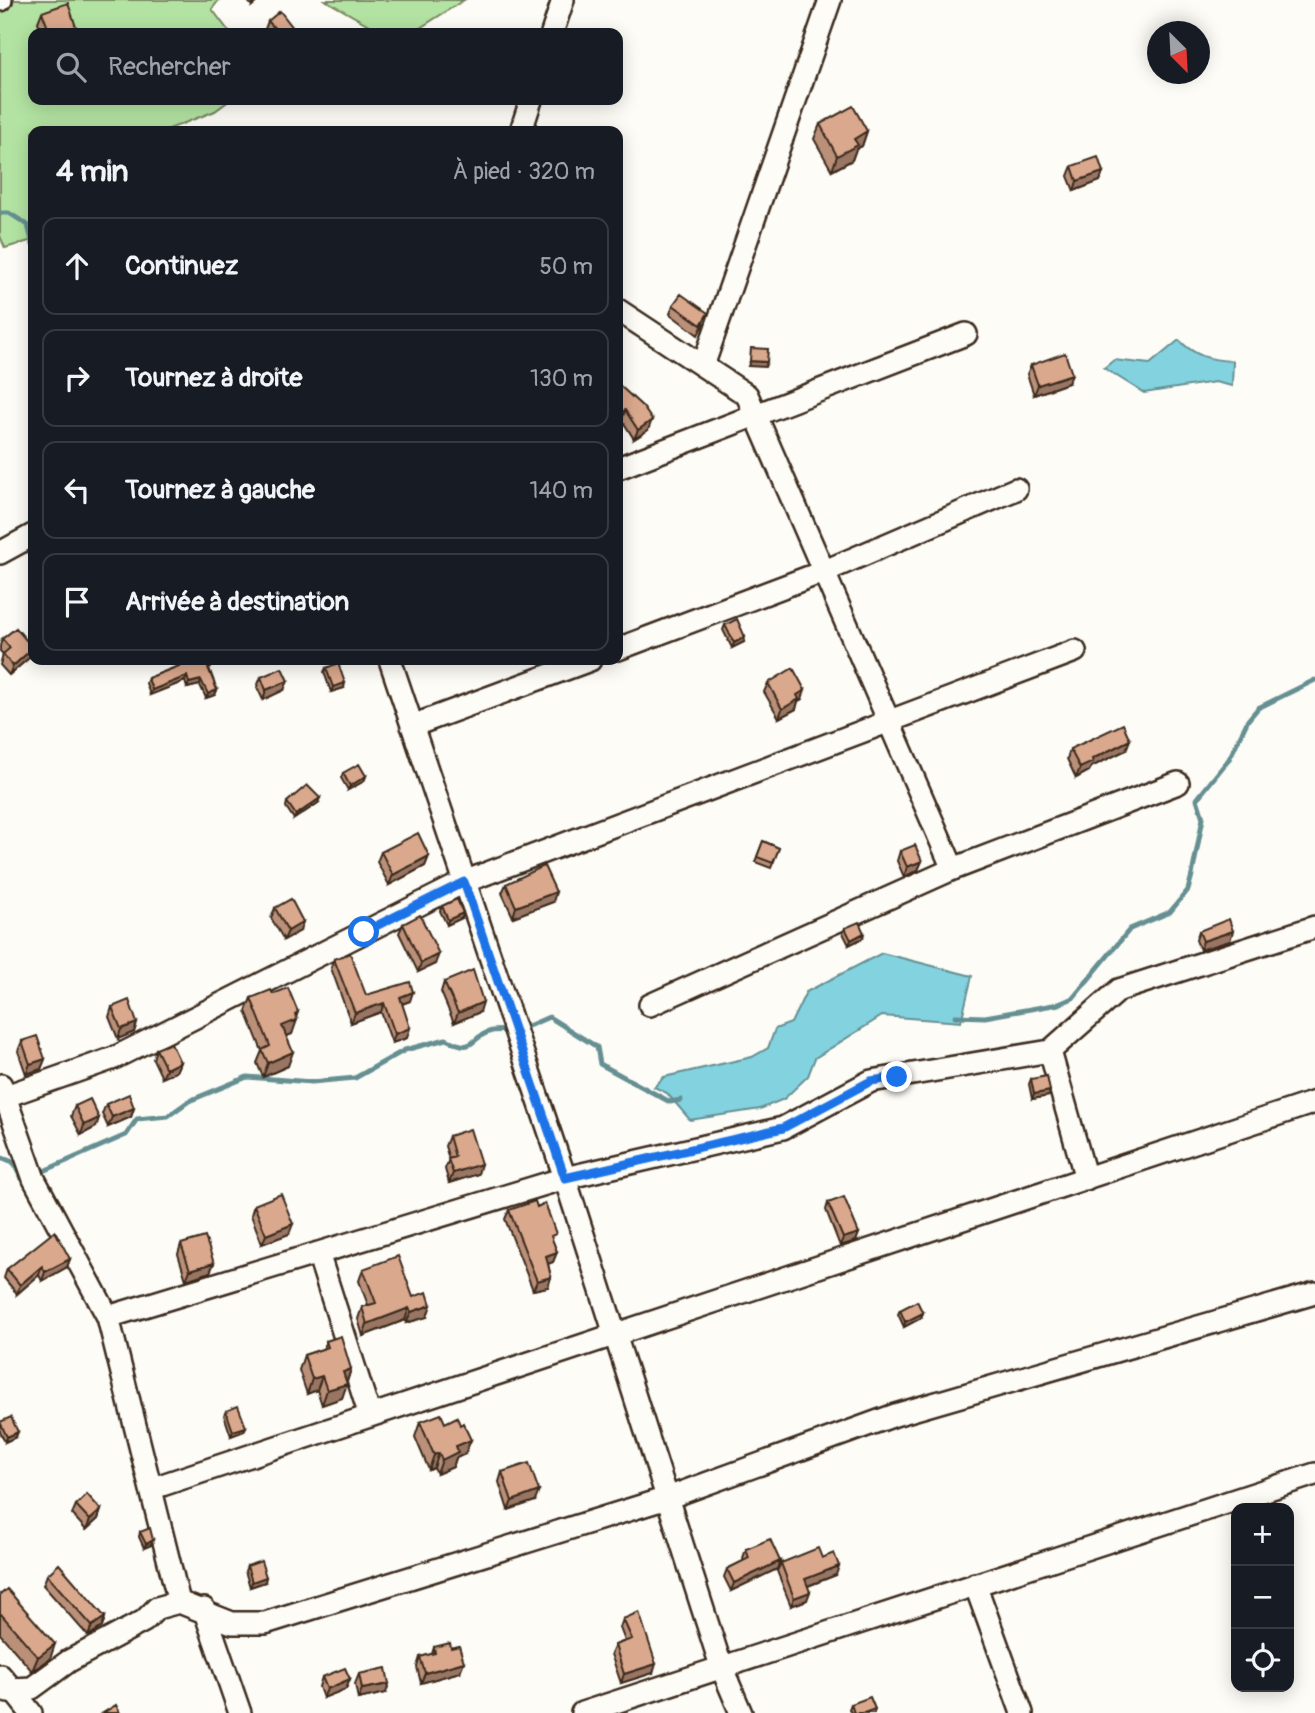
<!DOCTYPE html>
<html lang="fr">
<head>
<meta charset="utf-8">
<style>
  :root { --surface:#171b24; --page:#242831; --text:#f1f3f6; --muted:#9ea1a6; --line:#363941 }
  body { margin:0; font-family:Pangolin,sans-serif; background:var(--page); color:var(--text) }
  .controls { position:absolute; right:21px; bottom:21px; display:grid; overflow:hidden; border-radius:14px; box-shadow:0 4px 18px #0003 }
  .controls button { width:63px; height:63px; display:grid; place-items:center; padding:0; border:0; border-bottom:2px solid var(--line); background:var(--surface); color:var(--text); font:35px sans-serif }
  .compass { position:absolute; left:1147px; top:21px; width:63px; height:63px; border-radius:50%; background:var(--surface); box-shadow:0 4px 18px #0003; rotate:156deg }
  .stop { position:absolute; width:21px; height:21px; margin:-16px; border:5px solid #1a73e8; border-radius:50%; background:#fff }
  .stop.end { background:#1a73e8; border-color:#fff; box-shadow:0 2px 7px #0008 }
  .list { margin:0; padding:0; list-style:none }
  h2 { display:flex; justify-content:space-between; align-items:center; height:91px; margin:0; padding:0 28px; font-size:30px }
  h2 small { font-size:23px; font-weight:400; color:var(--muted) }
  .list li { display:grid; grid-template-columns:46px 1fr auto; gap:21px; align-items:center; box-sizing:border-box; height:98px; margin:0 14px 14px; padding:0 14px; border:2px solid var(--line); border-radius:14px }
  .list b { display:block; font-size:26px; white-space:nowrap }
  .list em { font-size:23px; font-style:normal; color:var(--muted) }
  .icon { flex:none; width:38px; height:38px; fill:none; stroke:currentColor; stroke-width:2; stroke-linecap:round; stroke-linejoin:round }
  .map { position:relative; flex:none; width:1315px; height:1713px; overflow:hidden }
  .search { position:absolute; background:var(--surface); box-shadow:0 4px 18px #0003; left:28px; top:28px; width:595px; height:77px; display:flex; align-items:center; gap:18px; box-sizing:border-box; padding:0 24px; border-radius:14px; color:var(--muted); font-size:26px }
  .panel { position:absolute; background:var(--surface); box-shadow:0 4px 18px #0003; left:28px; top:126px; width:595px; height:539px; border-radius:14px }
  .map>svg:first-child { display:block }
  .green { fill:#b3e3a2; stroke:#778660; stroke-width:2 }
  .water { fill:#82d2df; stroke:#668f92; stroke-width:2 }
  .lines { fill:none; stroke-linecap:round; stroke-linejoin:round }
  .stream { stroke:#668f92; stroke-width:5 }
  .minor-casing { stroke:#3b2a1e; stroke-width:26 }
  .minor { stroke:#fdfcf7; stroke-width:21 }
  .wall { fill:#bb9079; stroke:#3b2a1e; stroke-width:2 }
  .shaded-wall { fill:#997663; stroke:#3b2a1e; stroke-width:2 }
  .building { fill:#daa88d; stroke:#3b2a1e; stroke-width:2 }
  .route { stroke:#1a73e8; stroke-width:9 }
</style>
</head>
<body>
<div class="map">
<svg width="1315" height="1713" viewBox="0 0 1315 1713">
  <rect width="100%" height="100%" fill="#fdfcf7"/>
  <filter id="ink" filterUnits="userSpaceOnUse"><feTurbulence type="fractalNoise" baseFrequency=".0143" numOctaves="2"/><feDisplacementMap in="SourceGraphic" scale="14" xChannelSelector="R" yChannelSelector="G"/><feConvolveMatrix kernelMatrix="1 2 1 2 8 2 1 2 1" color-interpolation-filters="sRGB"/></filter>
  <g filter="url(#ink)">
    <path class="green" d="M10,0H219L212,9L230,33H33V100H230L215,111L164,131H33V240L5,248L0,236V5Z
      M325,0H464L412,33H383Z"/>
    <path class="water" d="M1179,340C1195,356 1209,360 1233,361L1232,386L1215,382L1144,393L1104,368L1114,360L1150,364Z
      M882,953L972,976L961,1022L882,1016L815,1058L808,1076L784,1099L760,1109L690,1120L667,1093L654,1087L664,1077L752,1057L768,1048L775,1029L791,1023L806,992Z"/>
    <g class="lines">
      <path class="stream" d="M0,213H9L28,225L33,245
        M955,1016L985,1017L1059,1004L1073,998L1130,929L1170,912L1188,890L1192,875L1203,818L1197,799L1229,759L1248,720L1258,708L1315,680
        M519,1030L549,1017L597,1047L600,1064L670,1102L681,1100
        M0,1157L13,1162L21,1178H28
        M37,1174L126,1135L137,1119L168,1116L189,1101L247,1077L312,1082L355,1078L405,1050L446,1039C477,1055 468,1037 492,1031C497,1030 504,1031 510,1030"/>
      <defs>
        <path id="minor" d="M0,0H1
          M552,33L563,0
          M521,131L531,100
          M618,310L747,395L953,869
          M703,366L830,0
          M618,468L966,334
          M0,553L33,535
          M618,649L825,571L1016,489
          M390,660L565,1178L721,1666L741,1713
          M412,726L590,660
          M650,1005L953,869L1178,783
          M1050,1051L1086,1179
          M1,1085L34,1179L108,1317L179,1602
          M6,1096L114,1058L464,882L1075,651
          M318,1253L370,1416
          M108,1317L565,1178L783,1128L871,1081L1050,1051L1119,990L1315,927
          M153,1488L1315,1102
          M975,1584L1022,1713
          M204,1609L240,1713
          M0,1675L12,1689L32,1688L69,1661L144,1621L157,1608L179,1602L232,1623H265L667,1498L895,1415L1315,1293
          M8,1692L12,1689L31,1713
          M582,1713L1315,1474"/>
      </defs>
      <use href="#minor" class="minor-casing"/>
      <use href="#minor" class="minor"/>
    </g>
    <path class="wall" d="M247,0H259L252,6Z
      M42,12L78,33H42L38,22Z
      M268,21L297,33H269L265,29Z
      M820,124L867,131L862,146L856,149L852,160L832,171L814,139Z
      M1072,166L1103,172L1100,181L1074,191L1068,176Z
      M673,305L704,323L698,335L670,314Z
      M1031,365L1068,383L1034,395L1027,374Z
      M618,384L648,430L634,439L622,420Z
      M725,625L744,642L732,648L723,630Z
      M2,639L30,657L9,675L0,665L3,654L0,651V646Z
      M190,660H211V667L209,668L217,690L215,695L206,698L200,685L187,688L185,681L150,695L146,683L148,678L189,662Z
      M326,668L344,688L331,692L324,672Z
      M261,677L284,690L263,700L257,687Z
      M768,683L802,699L798,701L796,709L779,718L764,692Z
      M1070,749L1126,750L1091,767L1089,771L1076,778L1067,759Z
      M343,773L366,776L364,781L348,790L341,778Z
      M287,802L318,803L294,819L286,807Z
      M763,841L779,848L771,868L755,862Z
      M900,851L922,861L918,870L904,877L897,861Z
      M381,852L429,856L425,866L389,885L377,862Z
      M506,884L553,902L513,917L502,893Z
      M442,906L462,918L447,925L440,911Z
      M275,908L300,931L284,940L271,918Z
      M403,924L435,964L418,972L399,933Z
      M845,928L863,938L849,945L843,933Z
      M1199,931L1230,941L1200,950L1196,940Z
      M334,959L366,995L410,1001L402,1004L407,1038L392,1043L381,1012L351,1023L331,968Z
      M444,982L480,1012L454,1023L441,992Z
      M273,994L296,1018L292,1034L286,1036L288,1066L263,1077L257,1063L262,1051L246,1011L251,998Z
      M112,1007L137,1023L134,1032L118,1039L109,1017Z
      M22,1041L45,1059L41,1069L26,1074L18,1051Z
      M156,1049L180,1062L176,1072L162,1078L153,1059Z
      M1031,1079L1049,1096L1032,1099L1029,1084Z
      M106,1104L134,1108L131,1117L108,1127L102,1114Z
      M75,1106L96,1127L81,1135L71,1116Z
      M449,1136L478,1174L449,1183L445,1169L449,1159L445,1146Z
      M828,1203L859,1233L856,1241L840,1246L826,1210Z
      M254,1205L289,1234L262,1244L251,1215Z
      M509,1210L553,1242L557,1252L553,1262L548,1264L551,1277L548,1287L533,1290L505,1219Z
      M181,1244L214,1263L210,1272L186,1280L178,1254Z
      M70,1259L67,1267L42,1281L39,1275L17,1294L4,1278L7,1269Z
      M363,1269L413,1297L427,1317L406,1323L405,1320L363,1336L358,1319L362,1307L368,1305L359,1281Z
      M900,1310L921,1318L904,1327L898,1314Z
      M326,1341L351,1369L342,1398L322,1405L317,1390L307,1394L299,1370L304,1355L323,1349Z
      M226,1411L244,1431L231,1436L224,1415Z
      M0,1422L16,1437L5,1442L0,1432Z
      M420,1422L445,1423L465,1454L456,1458L453,1467L437,1474L434,1468L429,1470L415,1437Z
      M502,1472L535,1501L508,1510L499,1482Z
      M76,1505L101,1510L98,1519L86,1530L72,1514Z
      M140,1532L151,1545L144,1548L139,1537Z
      M746,1549L777,1569L731,1591L724,1577L727,1569L744,1561L743,1558Z
      M822,1558L836,1575L808,1586L807,1600L791,1606L777,1571L781,1563Z
      M247,1566L265,1582L250,1587L245,1571Z
      M47,1575L105,1617L102,1627L88,1636L43,1585Z
      M0,1595L50,1659L32,1671L0,1634Z
      M623,1619L653,1673L621,1683L611,1654L615,1645L625,1641L620,1628Z
      M434,1647L460,1672L421,1683L417,1667L420,1657L432,1654Z
      M359,1674L386,1693L358,1699L355,1684Z
      M322,1677L350,1679L346,1689L323,1698L319,1687Z
      M851,1704L875,1709L874,1713H851L849,1709Z"/>
    <path class="shaded-wall" d="M254,0H259L252,6Z
      M867,131L862,146L856,149L852,160L832,171L837,156L854,139Z
      M1103,172L1100,181L1074,191L1077,181Z
      M750,361L767,362L765,367L748,366Z
      M1072,374L1068,383L1034,395L1038,385Z
      M625,410L622,420L618,422V414Z
      M652,420L648,430L634,439L638,430Z
      M745,637L744,642L732,648L734,643Z
      M33,648L30,657L9,675L13,666Z
      M187,676L185,681L150,695L152,690Z
      M201,680L200,685L187,688L189,683Z
      M288,681L284,690L263,700L266,690Z
      M345,683L344,688L331,692L333,687Z
      M217,690L215,695L206,698L208,694Z
      M805,690L802,699L798,701L796,709L779,718L782,709L797,695Z
      M1130,740L1126,750L1091,767L1089,771L1076,778L1080,768L1092,759Z
      M366,776L364,781L348,790L350,786Z
      M320,798L318,803L294,819L296,815Z
      M429,856L425,866L389,885L393,875Z
      M922,861L918,870L904,877L907,867Z
      M556,892L553,902L513,917L516,907Z
      M463,913L462,918L447,925L448,920Z
      M303,922L300,931L284,940L288,931Z
      M1233,931L1230,941L1200,950L1203,941Z
      M864,933L863,938L849,945L851,940Z
      M439,954L435,964L418,972L421,963Z
      M413,992L410,1001L396,1006L400,997Z
      M483,1002L480,1012L454,1023L458,1013Z
      M384,1003L381,1012L351,1023L355,1013Z
      M298,1012L295,1021L297,1020L292,1034L277,1040L282,1026L295,1014Z
      M137,1023L134,1032L118,1039L121,1029Z
      M410,1028L407,1038L392,1043L395,1034Z
      M293,1052L288,1066L263,1077L268,1063Z
      M45,1059L41,1069L26,1074L30,1064Z
      M180,1062L176,1072L162,1078L166,1069Z
      M1050,1091L1049,1096L1032,1099L1034,1094Z
      M134,1108L131,1117L108,1127L112,1117Z
      M99,1118L96,1127L81,1135L84,1125Z
      M481,1164L478,1174L449,1183L453,1173Z
      M293,1224L289,1234L262,1244L266,1235Z
      M859,1233L856,1241L840,1246L843,1238Z
      M557,1252L553,1262L542,1266L546,1256Z
      M70,1259L67,1267L42,1281L45,1272Z
      M214,1263L210,1272L186,1280L190,1270Z
      M42,1266L39,1275L17,1294L20,1285Z
      M551,1277L548,1287L533,1290L537,1281Z
      M431,1305L427,1317L406,1323L411,1312Z
      M409,1308L405,1320L363,1336L367,1324Z
      M923,1313L921,1318L904,1327L905,1322Z
      M351,1369L346,1384L343,1372Z
      M322,1376L317,1390L307,1394L312,1379Z
      M347,1384L342,1398L322,1405L327,1390Z
      M246,1427L244,1431L231,1436L233,1431Z
      M18,1432L16,1437L5,1442L7,1437Z
      M471,1440L465,1454L456,1458L453,1467L437,1474L442,1460L456,1446Z
      M439,1453L434,1468L429,1470L434,1455Z
      M539,1491L535,1501L508,1510L512,1501Z
      M101,1510L98,1519L86,1530L90,1520Z
      M153,1540L151,1545L144,1548L146,1544Z
      M780,1561L777,1569L731,1591L734,1583Z
      M839,1566L836,1575L802,1588L805,1579Z
      M266,1577L265,1582L250,1587L252,1582Z
      M810,1592L807,1600L791,1606L794,1598Z
      M105,1617L102,1627L88,1636L92,1626Z
      M55,1644L50,1659L32,1671L38,1657Z
      M464,1662L460,1672L421,1683L425,1673Z
      M656,1664L653,1673L621,1683L624,1674Z
      M350,1679L346,1689L323,1698L327,1689Z
      M389,1684L386,1693L358,1699L362,1689Z"/>
    <path class="building" d="M68,3L78,33H50L42,12Z
      M280,11L297,33H279L268,21Z
      M853,106L867,131L854,139L858,145L837,156L820,124Z
      M1098,157L1103,172L1077,181L1072,166Z
      M681,294L708,313L701,325L673,305Z
      M751,348L768,349L767,362L750,361Z
      M1065,353L1072,374L1038,385L1031,365Z
      M618,384L643,407L652,420L638,430L625,410L618,414Z
      M737,619L745,637L734,643L725,625Z
      M16,628L33,648L13,666L3,654L10,648L2,639Z
      M192,660H211L212,663L207,665L217,690L208,694L201,680L189,683L187,676L152,690L148,678L192,661Z
      M338,663L345,683L333,687L326,668Z
      M282,668L288,681L266,690L261,677Z
      M793,668L805,690L797,695L799,699L782,709L768,683Z
      M1123,724L1130,740L1092,759L1093,762L1080,768L1070,749Z
      M359,764L366,776L350,786L343,773Z
      M307,785L320,798L296,815L287,802Z
      M418,833L429,856L393,875L381,852Z
      M763,841L779,848L773,863L757,857Z
      M915,845L922,861L907,867L900,851Z
      M544,866L556,892L516,907L506,884Z
      M291,899L303,922L288,931L275,908Z
      M457,899L463,913L448,920L442,906Z
      M420,915L439,954L421,963L403,924Z
      M1229,919L1233,931L1203,941L1199,931Z
      M859,922L864,933L851,940L845,928Z
      M350,953L366,995L410,982L413,992L400,997L410,1028L395,1034L384,1003L355,1013L334,959Z
      M473,970L483,1002L458,1013L444,982Z
      M288,988L298,1012L295,1014L297,1020L282,1026L293,1052L268,1063L262,1050L270,1046L251,998L271,990L273,994Z
      M129,1000L137,1023L121,1029L112,1007Z
      M37,1036L45,1059L30,1064L22,1041Z
      M171,1043L180,1062L166,1069L156,1049Z
      M1047,1076L1050,1091L1034,1094L1031,1079Z
      M129,1094L134,1108L112,1117L106,1104Z
      M90,1099L99,1118L84,1125L75,1106Z
      M470,1129L481,1164L453,1173L448,1159L455,1157L449,1136Z
      M281,1194L293,1224L266,1235L254,1205Z
      M844,1197L859,1233L843,1238L828,1203Z
      M535,1201L537,1207L545,1203L556,1234L551,1236L557,1252L546,1256L551,1277L537,1281L509,1210Z
      M55,1231L70,1259L45,1272L42,1266L20,1285L7,1269Z
      M205,1237L214,1263L190,1270L181,1244Z
      M398,1256L413,1297L427,1292L431,1305L411,1312L409,1308L367,1324L362,1307L376,1303L363,1269Z
      M917,1301L923,1313L905,1322L900,1310Z
      M341,1336L351,1369L343,1372L347,1384L327,1390L322,1376L312,1379L304,1355L328,1347L326,1341Z
      M238,1406L246,1427L233,1431L226,1411Z
      M441,1414L445,1423L457,1417L460,1425L463,1423L471,1440L456,1446L458,1452L442,1460L439,1453L434,1455L420,1422Z
      M11,1417L18,1432L7,1437L0,1422Z
      M529,1463L539,1491L512,1501L502,1472Z
      M87,1494L101,1510L90,1520L76,1505Z
      M150,1528L153,1540L146,1544L140,1532Z
      M770,1539L780,1561L734,1583L727,1569L749,1558L746,1549Z
      M818,1548L822,1558L834,1553L839,1566L805,1579L810,1592L794,1598L781,1563Z
      M261,1561L266,1577L252,1582L247,1566Z
      M59,1564L105,1617L92,1626L47,1575Z
      M7,1589L55,1644L38,1657L0,1613V1595Z
      M639,1612L656,1664L624,1674L615,1645L632,1639L623,1619Z
      M450,1643L451,1648L459,1646L464,1662L425,1673L420,1657L435,1653L434,1647Z
      M345,1668L350,1679L327,1689L322,1677Z
      M386,1668L389,1684L362,1689L359,1674Z
      M870,1697L875,1709L864,1713H854L851,1704Z
      M116,1705L120,1713H103Z"/>
  </g>
  <g class="lines" filter="url(#ink)">
    <path class="route" d="M364,932L464,882L565,1178L783,1128L871,1081L897,1077"/>
  </g>
</svg>
<div class="controls">
<button>+</button>
<button>−</button>
<button><svg class="icon" aria-label="locate" viewBox="0 0 24 24"><circle cx="12" cy="12" r="6"/><path d="M12 2v4M12 18v4M2 12h4M18 12h4"/></svg></button>
</div>
<svg class="compass" viewBox="-18 -18 36 36"><path d="M0-13l5 13h-10z" fill="#e53935"/><path d="M0 13l5-13h-10z" fill="#9ea1a6"/></svg>
<div class="stop" style="left:364px;top:932px"></div>
<div class="stop end" style="left:897px;top:1077px"></div>
<div class="search"><svg class="icon" aria-label="search" viewBox="0 0 24 24"><circle cx="10" cy="10" r="6"/><path d="M15 15l6 6"/></svg>Rechercher</div>
<section class="panel">
<h2>4 min<small>À pied · 320 m</small></h2>
<ul class="list">
<li><svg class="icon" aria-label="ahead" viewBox="0 0 24 24"><path d="M12 20V5M6 11l6-6 6 6"/></svg><div><b>Continuez</b></div><em>50 m</em></li>
<li><svg class="icon" aria-label="right" viewBox="0 0 24 24"><path d="M7 20v-9h11M14 6l5 5-5 5"/></svg><div><b>Tournez à droite</b></div><em>130 m</em></li>
<li><svg class="icon" aria-label="left" viewBox="0 0 24 24"><path d="M17 20v-9H6M10 6l-5 5 5 5"/></svg><div><b>Tournez à gauche</b></div><em>140 m</em></li>
<li><svg class="icon" aria-label="arrive" viewBox="0 0 24 24"><path d="M6 21V4h12l-3 4 3 4H6"/></svg><div><b>Arrivée à destination</b></div></li>
</ul>
</section>
</div>
</body>
</html>
